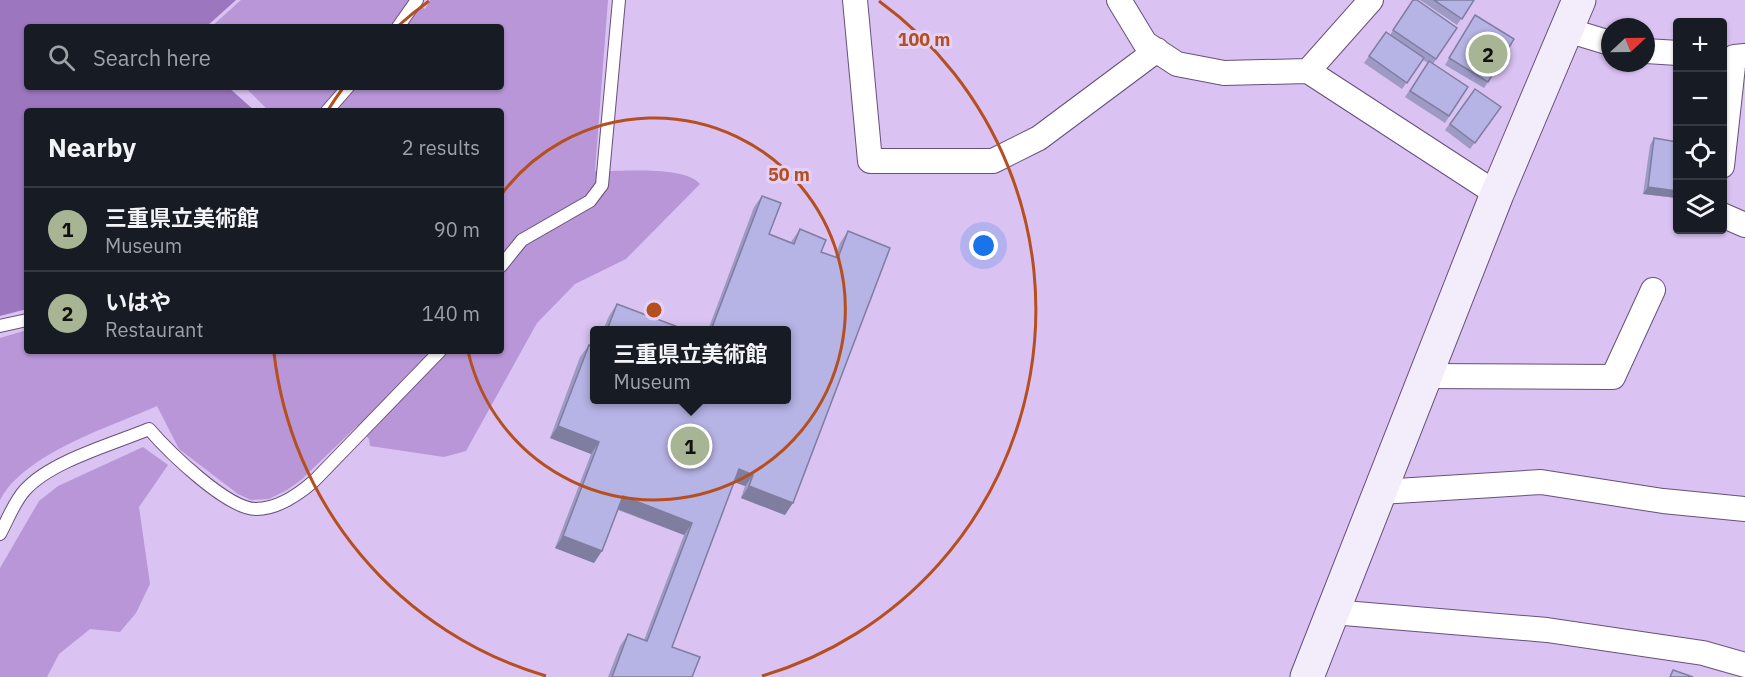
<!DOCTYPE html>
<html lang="en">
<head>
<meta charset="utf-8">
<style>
  :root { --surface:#171b24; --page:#20242c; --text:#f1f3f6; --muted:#9ea1a6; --line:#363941; --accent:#a7b594 }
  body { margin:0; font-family:"IBM Plex Sans","Noto Sans JP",sans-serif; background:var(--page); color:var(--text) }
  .controls { position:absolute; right:18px; top:18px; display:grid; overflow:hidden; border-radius:6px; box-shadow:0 2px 4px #0004 }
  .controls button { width:54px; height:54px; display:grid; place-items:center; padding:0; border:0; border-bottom:2px solid var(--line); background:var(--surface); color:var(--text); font:30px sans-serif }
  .compass { position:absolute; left:1601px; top:18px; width:54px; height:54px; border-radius:50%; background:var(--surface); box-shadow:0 2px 4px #0004; rotate:68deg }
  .you { position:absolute; left:984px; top:246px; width:21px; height:21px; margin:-15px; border:4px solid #fff; border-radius:50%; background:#1a73e8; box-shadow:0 0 0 9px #1a73e833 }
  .badge { display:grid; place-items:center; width:39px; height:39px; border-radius:50%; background:var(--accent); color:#111; font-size:20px; font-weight:700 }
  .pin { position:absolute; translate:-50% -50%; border:3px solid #fff; box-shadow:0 2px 6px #0006 }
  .popup { position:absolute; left:590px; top:326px; width:201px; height:78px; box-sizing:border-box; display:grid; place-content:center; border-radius:6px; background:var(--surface); filter:drop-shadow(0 2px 4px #0005); font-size:20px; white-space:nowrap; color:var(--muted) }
  .popup b { font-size:22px; color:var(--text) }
  .popup::after { content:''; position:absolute; left:50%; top:100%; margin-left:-12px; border:12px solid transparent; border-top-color:var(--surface) }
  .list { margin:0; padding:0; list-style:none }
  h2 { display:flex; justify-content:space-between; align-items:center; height:78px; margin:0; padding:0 24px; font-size:26px }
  h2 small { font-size:20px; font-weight:400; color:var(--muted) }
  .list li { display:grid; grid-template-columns:39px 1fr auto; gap:18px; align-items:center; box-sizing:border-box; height:84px; padding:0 24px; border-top:2px solid var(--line) }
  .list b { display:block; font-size:22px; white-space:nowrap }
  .list p { margin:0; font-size:20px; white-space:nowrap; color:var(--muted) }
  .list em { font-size:20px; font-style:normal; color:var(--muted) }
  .icon { flex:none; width:33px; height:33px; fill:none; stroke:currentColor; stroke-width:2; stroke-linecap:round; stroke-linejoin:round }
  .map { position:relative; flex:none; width:1745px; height:677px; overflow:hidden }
  .search { position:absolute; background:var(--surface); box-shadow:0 2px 4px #0004; left:24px; top:24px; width:480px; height:66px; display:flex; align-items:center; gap:15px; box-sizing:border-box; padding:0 21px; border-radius:6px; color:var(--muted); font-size:22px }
  .panel { position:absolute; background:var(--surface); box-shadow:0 2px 4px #0004; left:24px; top:108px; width:480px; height:246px; border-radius:6px }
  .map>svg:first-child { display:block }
  .green { fill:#b896d7 }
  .forest { fill:#9c76be }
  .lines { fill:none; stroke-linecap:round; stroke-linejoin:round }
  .lane-casing { stroke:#67517b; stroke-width:14 }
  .street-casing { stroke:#67517b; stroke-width:26 }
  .secondary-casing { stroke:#67517b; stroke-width:35 }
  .lane { stroke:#fff; stroke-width:12 }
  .street { stroke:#fff; stroke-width:24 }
  .secondary { stroke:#f3ecfa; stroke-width:33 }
  .wall { fill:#9d9ac5 }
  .shaded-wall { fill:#7f7da0 }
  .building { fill:#b6b3e5; stroke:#7f7da0; stroke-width:1.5 }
  .ring { fill:none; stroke:#b64f1f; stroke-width:3 }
  .centre { fill:#b64f1f; stroke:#e4d1f8; stroke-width:3 }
  .ring-label { font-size:18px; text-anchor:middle; font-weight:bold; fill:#b64f1f; stroke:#e4d1f8; stroke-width:6; stroke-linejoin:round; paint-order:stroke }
</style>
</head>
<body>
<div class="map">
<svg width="1745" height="677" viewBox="0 0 1745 677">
  <rect width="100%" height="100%" fill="#dac2f2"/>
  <path class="green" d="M241,0H414L425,9L430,0H608L595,171C620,172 684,165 700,184L626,259L575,284L537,323L466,451L444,457L370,446L369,439L357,426L301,480L287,490L269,499L251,500L238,494L179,449L157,406C110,427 25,453 0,500V338L27,330V351H501V111H269L245,87H501V27H211Z
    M143,447L168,465L139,507L150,584L136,613L120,632L90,629L59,654L47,677H0V568L39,501L58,486Z"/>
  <path class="forest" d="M0,0H236L206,27H27V87H228L255,111H27V309L0,316Z"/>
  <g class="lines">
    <defs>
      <path id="lane" d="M398,27L417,0
        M327,111L348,87
        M501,266L522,240L590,201L602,185L619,0
        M0,326L27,320
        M0,534C8,519 14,502 25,490C51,461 113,444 149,429C168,451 227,509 256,509C278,509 298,495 314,481L440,351"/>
      <path id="street" d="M855,0L870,161H993L1039,138L1157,50
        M1119,0L1145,43L1177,64L1224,73L1308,71L1497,194
        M1567,30L1610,43
        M1646,51L1678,53
        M1308,71L1371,0
        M1722,166L1734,57L1745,56
        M1722,215L1745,225
        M1424,376L1613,377L1653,290
        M1380,492L1541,482L1663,501L1745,509
        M1332,612L1547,630L1703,653L1745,665"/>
      <path id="secondary" d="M1307,677L1497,194L1579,0"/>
    </defs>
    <use href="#lane" class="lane-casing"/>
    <use href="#street" class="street-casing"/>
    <use href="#secondary" class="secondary-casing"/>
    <use href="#lane" class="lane"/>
    <use href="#street" class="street"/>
    <use href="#secondary" class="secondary"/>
  </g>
  <path class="wall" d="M1413,0L1457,28L1433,64L1468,87L1445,123L1405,97L1428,63L1423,60L1402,89L1364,63L1386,32L1390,35Z
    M1420,0H1474L1457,25Z
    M1475,15L1488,82L1484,88L1445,65Z
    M1677,87V137H1673L1676,90Z
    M1475,89L1501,107L1470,149L1445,130Z
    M1654,138L1677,142V198L1643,194L1650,145Z
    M762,196L769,234L791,242L800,229L821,252L835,257L840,243L848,231L785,515L741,498L745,486L734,482L672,647L692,677H608L620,646L628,634L644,640L684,535L618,510L594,563L555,548L591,454L550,438L580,357L589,345L594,399L786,330H708L754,207Z
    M617,304L686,330H603L609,316Z"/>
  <path class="shaded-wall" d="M1677,131V137H1673Z
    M1648,187L1677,191V198L1643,194Z
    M558,426L599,442L591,454L550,438Z
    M739,469L753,475L745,486L731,481Z
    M749,486L793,503L785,515L741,498Z
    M623,496L692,523L684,535L615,508Z
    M563,536L602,551L594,563L555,548Z"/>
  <path class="building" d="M1413,0H1417L1457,28L1436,59L1393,30Z
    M1434,0H1474L1462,19Z
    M1475,15L1514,39L1488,82L1449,58Z
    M1386,32L1424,58L1407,83L1369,56Z
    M1429,61L1468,87L1449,116L1410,91Z
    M1475,89L1501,107L1475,143L1450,124Z
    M1654,138L1677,142V191L1648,187Z
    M762,196L781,203L769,234L794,244L800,229L826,240L821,252L838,258L848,231L890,248L793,503L749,486L753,475L739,469L672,647L700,657L692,677H612L628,634L647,641L692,523L623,496L602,551L563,536L599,442L558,426L589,345L594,347V399H786V330H711Z
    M617,304L686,330H607Z
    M1673,670L1693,677H1670Z"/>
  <g class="ring">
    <path d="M501 195A191 191 0 1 1 468 351"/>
    <path d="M546 676A382 382 0 0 1 274 353M328 110A382 382 0 0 1 343 88M398 26A382 382 0 0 1 429 1M879 1A382 382 0 0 1 762 676"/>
  </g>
  <circle cx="654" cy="310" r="9" class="centre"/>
  <g class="ring-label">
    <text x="924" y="46">100 m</text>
    <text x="789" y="181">50 m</text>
  </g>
</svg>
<div class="controls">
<button>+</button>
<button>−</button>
<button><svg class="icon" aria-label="locate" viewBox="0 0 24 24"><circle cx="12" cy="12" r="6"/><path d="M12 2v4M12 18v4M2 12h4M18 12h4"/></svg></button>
<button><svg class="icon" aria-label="layers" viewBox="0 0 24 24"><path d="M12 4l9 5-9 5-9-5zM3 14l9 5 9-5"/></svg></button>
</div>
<svg class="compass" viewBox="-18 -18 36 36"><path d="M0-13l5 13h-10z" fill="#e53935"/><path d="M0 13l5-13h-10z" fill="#9ea1a6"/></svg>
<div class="you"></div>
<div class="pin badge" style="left:690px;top:446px">1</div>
<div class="popup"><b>三重県立美術館</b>Museum</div>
<div class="pin badge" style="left:1488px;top:54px">2</div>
<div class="search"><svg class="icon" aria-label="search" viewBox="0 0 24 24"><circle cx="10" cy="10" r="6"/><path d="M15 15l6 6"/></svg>Search here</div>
<section class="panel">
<h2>Nearby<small>2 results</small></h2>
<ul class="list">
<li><span class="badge">1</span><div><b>三重県立美術館</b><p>Museum</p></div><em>90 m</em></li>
<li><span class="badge">2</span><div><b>いはや</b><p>Restaurant</p></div><em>140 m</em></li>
</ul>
</section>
</div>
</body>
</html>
